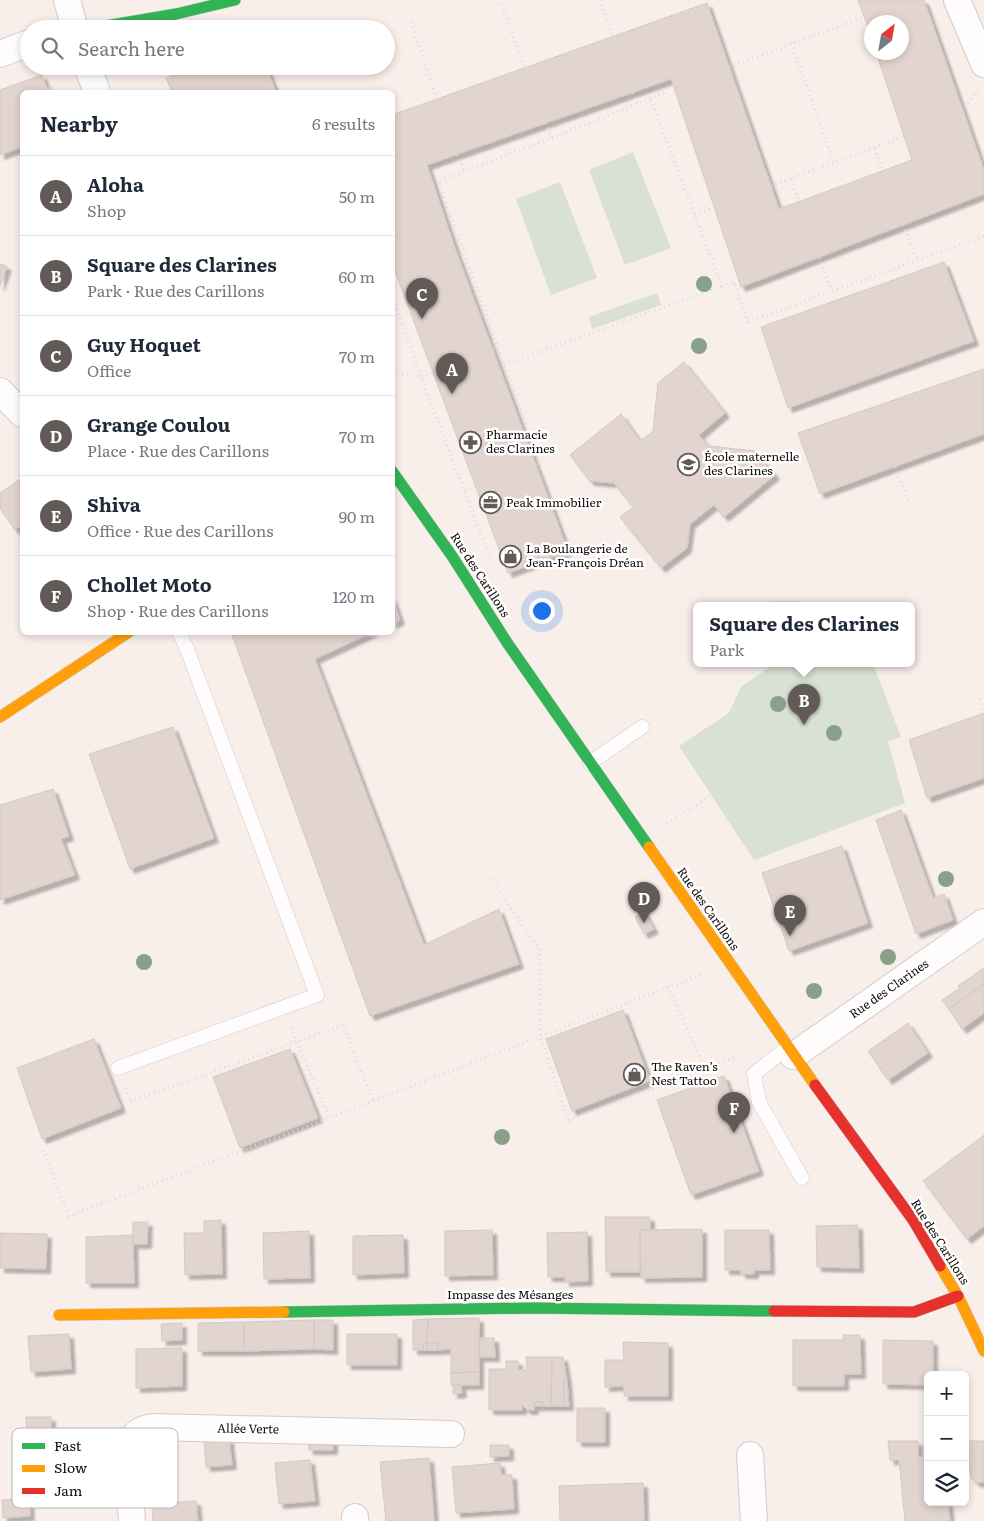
<!DOCTYPE html>
<html lang="en">
<head>
<meta charset="utf-8">
<style>
  :root { --surface:#fff; --page:#f2f2f3; --text:#1f2937; --muted:#747a83; --line:#e0e1e3; --accent:#615a57 }
  body { margin:0; font-family:Literata,serif; background:var(--page); color:var(--text) }
  .controls { position:absolute; right:15px; bottom:15px; display:grid; overflow:hidden; border-radius:8px; box-shadow:0 2px 8px #0003 }
  .controls button { width:45px; height:45px; display:grid; place-items:center; padding:0; border:0; border-bottom:1px solid var(--line); background:var(--surface); color:var(--text); font:25px sans-serif }
  .compass { position:absolute; left:864px; top:15px; width:45px; height:45px; border-radius:50%; background:var(--surface); box-shadow:0 2px 8px #0003; rotate:31deg }
  .you { position:absolute; left:541px; top:610px; width:18px; height:18px; margin:-12px; border:4px solid #fff; border-radius:50%; background:#1a73e8; box-shadow:0 0 0 8px #1a73e833 }
  .badge { display:grid; place-items:center; width:32px; height:32px; border-radius:50%; background:var(--accent); color:#fff; font-size:16px; font-weight:700 }
  .pin { position:absolute; translate:-50% -41px; filter:drop-shadow(0 1px 2px #0008) }
  .pin::after { content:''; position:absolute; top:26px; width:18px; height:15px; background:inherit; clip-path:polygon(0 0,100% 0,50% 100%) }
  .popup { position:absolute; left:693px; top:602px; width:222px; height:65px; box-sizing:border-box; display:grid; place-content:center; border-radius:8px; background:var(--surface); filter:drop-shadow(0 1px 4px #0005); font-size:16px; white-space:nowrap; color:var(--muted) }
  .popup b { font-size:19px; color:var(--text) }
  .popup::after { content:''; position:absolute; left:50%; top:100%; margin-left:-10px; border:10px solid transparent; border-top-color:var(--surface) }
  .list { margin:0; padding:0; list-style:none }
  h2 { display:flex; justify-content:space-between; align-items:center; height:65px; margin:0; padding:0 20px; font-size:21px }
  h2 small { font-size:16px; font-weight:400; color:var(--muted) }
  .list li { display:grid; grid-template-columns:32px 1fr auto; gap:15px; align-items:center; box-sizing:border-box; height:80px; padding:0 20px; border-top:1px solid var(--line) }
  .list b { display:block; font-size:19px; white-space:nowrap }
  .list p { margin:0; font-size:16px; white-space:nowrap; color:var(--muted) }
  .list em { font-size:16px; font-style:normal; color:var(--muted) }
  .icon { flex:none; width:28px; height:28px; fill:none; stroke:currentColor; stroke-width:2; stroke-linecap:round; stroke-linejoin:round }
  .map { position:relative; flex:none; width:984px; height:1521px; overflow:hidden }
  .search { position:absolute; background:var(--surface); box-shadow:0 2px 8px #0003; left:20px; top:20px; width:375px; height:55px; display:flex; align-items:center; gap:12px; box-sizing:border-box; padding:0 18px; border-radius:28px; color:var(--muted); font-size:19px }
  .panel { position:absolute; background:var(--surface); box-shadow:0 2px 8px #0003; left:20px; top:90px; width:375px; height:545px; border-radius:8px }
  .map>svg:first-child { display:block }
  .park { fill:#d8e1d3 }
  .building { fill:#e2d4ce; stroke:#d2cac7; filter:url(#shadow) }
  .lines { fill:none; stroke-linecap:round; stroke-linejoin:round }
  .lane-casing { stroke:#d3ccc8; stroke-width:15 }
  .street-casing { stroke:#d3ccc8; stroke-width:28 }
  .fast-casing { stroke:#d3ccc8; stroke-width:12 }
  .slow-casing { stroke:#d3ccc8; stroke-width:12 }
  .jam-casing { stroke:#d3ccc8; stroke-width:12 }
  .path { stroke:#dedbdb; stroke-width:3; stroke-dasharray:1 4; stroke-linecap:butt }
  .lane { stroke:#fefcfc; stroke-width:14 }
  .street { stroke:#fefcfc; stroke-width:26 }
  .fast { stroke:#30b455; stroke-width:11 }
  .slow { stroke:#ff9f0a; stroke-width:11 }
  .jam { stroke:#e5322d; stroke-width:11 }
  .tree { fill:#88a188 }
  .labels { text-anchor:middle; stroke-width:5; stroke-linejoin:round; paint-order:stroke }
  .poi-label { font-size:12px; fill:#100a08; stroke:#fff; text-anchor:start }
  .street-label { font-size:12px; fill:#100a08; stroke:#fff }
  .key { fill:#fff; stroke:#b7b6b5; stroke-width:1 }
  .key-label { font-size:14px; fill:#100a08 }
</style>
</head>
<body>
<div class="map">
<svg width="984" height="1521" viewBox="0 0 984 1521">
  <defs>
    <filter id="shadow"><feDropShadow dx="4.5" dy="4.5" stdDeviation="1" flood-color="#0004"/></filter>
  </defs>
  <rect width="100%" height="100%" fill="#f8eeea"/>
  <path class="park" d="M633,152L671,248L625,265L589,170Z
    M560,182L597,278L551,295L516,199Z
    M657,293L661,305L592,329L589,317Z
    M774,664H873L901,737L888,741L905,803L754,860L679,746L729,713L741,687Z"/>
  <path class="building" d="M858,0H924L984,170V194L741,287L671,79L427,165L456,251L568,551L508,573L392,263V115L707,3L779,209L912,160L876,52H902V22H872V38Z
    M196,66H266L276,92H172L166,78Z
    M42,75L47,88L51,87L53,92H22V147L0,155V90Z
    M944,262L974,341L788,408L761,327Z
    M0,264L7,266L0,286Z
    M684,362L725,413L699,435L709,447L710,446L755,451L775,475L724,517L714,505L690,524L687,548L661,568L620,517L633,507L614,483L590,481L570,455L621,414L640,441L653,431L658,383Z
    M984,369V434L820,494L798,433Z
    M22,478V525L15,530L0,508V493Z
    M392,597L400,620L392,624Z
    M771,602H801V606H771Z
    M231,632H373L315,659L424,945L499,909L519,964L370,1016Z
    M984,713V778L927,798L909,740Z
    M173,727L214,838L130,869L89,754Z
    M53,789L69,836L61,839L75,875L0,900V805Z
    M901,810L933,898L944,894L953,920L916,934L876,820Z
    M842,846L868,923L789,951L762,873Z
    M644,912L654,929L644,934L635,917Z
    M984,968V984L949,1009L942,1000L960,988L958,986Z
    M984,984V1013L962,1029L949,1009Z
    M623,1010L650,1081L572,1111L546,1039Z
    M908,1023L928,1053L888,1080L868,1051Z
    M94,1039L121,1108L42,1139L17,1068Z
    M290,1049L318,1118L240,1148L213,1077Z
    M724,1076L759,1171L691,1195L657,1100Z
    M984,1135V1226L967,1239L923,1181Z
    M605,1217H650V1230H640V1272H606Z
    M221,1220L222,1274L185,1275L184,1233H204V1221Z
    M133,1222H148L147,1244H133Z
    M858,1225L859,1268L817,1267L816,1226Z
    M702,1229V1277L641,1278L640,1230Z
    M492,1230L493,1275L445,1276V1231Z
    M725,1230H769L770,1270H754V1274H741V1270H725Z
    M309,1231L310,1278L264,1279L263,1233Z
    M587,1232L588,1281L565,1282V1277H548L547,1233Z
    M0,1233L47,1234L46,1269L0,1268Z
    M133,1235L134,1283H86V1237Z
    M403,1235L404,1273L353,1275V1236Z
    M479,1318V1372L451,1373V1349L438,1350V1343H427L428,1319Z
    M428,1319L427,1343H423V1350H413V1320Z
    M314,1320V1349L244,1351V1322Z
    M314,1320H333V1350L314,1349Z
    M244,1322V1351H198V1323Z
    M182,1323V1340L162,1341L161,1324Z
    M69,1334L71,1369L31,1372L28,1336Z
    M347,1334H397V1365H347Z
    M843,1335H860L861,1374H844V1386H793V1340H844Z
    M480,1338H494L495,1357H479Z
    M883,1340L933,1341V1375H928V1385L883,1384Z
    M623,1342L668,1343V1396H624V1386L605,1387V1360H624Z
    M423,1343H427V1350H423Z
    M427,1343H438V1350H427Z
    M182,1348V1386L136,1388V1349Z
    M526,1357H552L551,1406H543V1402H534V1410H527L522,1405V1410H489V1369H506V1361H518V1370H527Z
    M552,1357H563L567,1381H564V1406H551Z
    M479,1372V1385H451V1373Z
    M564,1381H567L569,1406H564Z
    M461,1385L462,1393L453,1394V1386Z
    M534,1402H543V1406H535Z
    M577,1408H605V1442H577Z
    M26,1417H51V1433L27,1434Z
    M104,1429L106,1441L100,1442L102,1476L61,1479L58,1444L75,1442L74,1431Z
    M51,1433V1443L37,1444L36,1434Z
    M204,1439H229L232,1465L206,1467Z
    M308,1439H333V1450H309Z
    M888,1441H918V1457L928,1456V1502H948L950,1521H905L899,1460H890Z
    M965,1441H984V1482L977,1483L971,1478Z
    M490,1445H509V1456L490,1457Z
    M429,1458L434,1521H386L380,1462Z
    M310,1460L315,1501L279,1504L275,1463Z
    M500,1463L501,1475H512L514,1509L456,1513L452,1467Z
    M643,1483L644,1521H560L559,1486Z
    M29,1498L30,1516L3,1518L2,1500Z
    M196,1501L198,1521H153L152,1504Z"/>
  <g class="lines">
    <defs>
      <path id="lane" d="M590,763L642,727
        M787,1048L754,1074L759,1102L802,1178
        M118,1068L317,995L187,649L179,632"/>
      <path id="street" d="M67,0L75,29
        M957,0L984,64
        M0,54L29,43
        M87,66L97,92
        M0,391L22,414
        M793,1056L984,922
        M750,1455L754,1521
        M355,1517V1521
        M132,1521C131,1503 123,1451 133,1438C138,1430 144,1429 153,1427L451,1434"/>
      <path id="fast" d="M88,29L176,14L235,0
        M392,471L452,556L508,644L649,847
        M284,1312L533,1308L774,1311"/>
      <path id="slow" d="M0,717L129,632
        M649,847L815,1085
        M940,1266L958,1296L984,1351
        M59,1315L284,1312"/>
      <path id="jam" d="M815,1085L913,1220L940,1266
        M774,1311L914,1312L958,1296"/>
    </defs>
    <use href="#lane" class="lane-casing"/>
    <use href="#street" class="street-casing"/>
    <use href="#fast" class="fast-casing"/>
    <use href="#slow" class="slow-casing"/>
    <use href="#jam" class="jam-casing"/>
    <path class="path" d="M600,0L613,36
      M501,4L525,68
      M411,22L437,99
      M791,43L834,163
      M729,67L864,17
      M633,93L637,103
      M963,112L977,90
      M546,123L552,138
      M875,148L882,171
      M457,155L464,171
      M791,179L799,201
      M771,186L905,136
      M695,215L715,207
      M903,225L917,260
      M819,258L832,291
      M392,272L395,271
      M722,286L734,282L748,322L984,236
      M392,295L421,377L490,558
      M493,349L498,347
      M504,365L722,286L650,98
      M392,373L421,377L433,373
      M537,464L540,463L438,181L552,138L668,91
      M895,467L909,503
      M465,491L475,487
      M980,699L984,709
      M667,824L712,795
      M493,878L504,899L539,948L540,1036L569,1120L705,1069
      M668,987L705,1069L739,1056
      M291,1028L329,1118L703,974
      M126,1088L130,1102L343,1025L373,1101
      M43,1150L69,1216L329,1118"/>
    <use href="#lane" class="lane"/>
    <use href="#street" class="street"/>
    <use href="#fast" class="fast"/>
    <use href="#slow" class="slow"/>
    <use href="#jam" class="jam"/>
  </g>
  <g class="tree">
    <circle cx="704" cy="284" r="8"/>
    <circle cx="699" cy="346" r="8"/>
    <circle cx="778" cy="704" r="8"/>
    <circle cx="834" cy="733" r="8"/>
    <circle cx="946" cy="879" r="8"/>
    <circle cx="888" cy="957" r="8"/>
    <circle cx="144" cy="962" r="8"/>
    <circle cx="814" cy="991" r="8"/>
    <circle cx="502" cy="1137" r="8"/>
  </g>
  <defs>
    <symbol id="pharmacy-ring" viewBox="-11 -11 22 22"><circle r="9.5" fill="#fff" stroke="#615a57" stroke-width="1.5"/><path d="M-2-6h4v4h4v4h-4v4h-4v-4h-4v-4h4Z" fill="#615a57"/></symbol>
    <symbol id="school-ring" viewBox="-11 -11 22 22"><circle r="9.5" fill="#fff" stroke="#615a57" stroke-width="1.5"/><path d="M0-5L7-2L0 1L-7-2ZM-4 1L0 2.5L4 1V4Q0 6-4 4Z" fill="#615a57"/></symbol>
    <symbol id="office-ring" viewBox="-11 -11 22 22"><circle r="9.5" fill="#fff" stroke="#615a57" stroke-width="1.5"/><path d="M-6-3h4V-5.5h4V-3h4V5H-6ZM-1-4.5V-3h2v-1.5ZM-6 0V1H6V0Z" fill="#615a57"/></symbol>
    <symbol id="shop-ring" viewBox="-11 -11 22 22"><circle r="9.5" fill="#fff" stroke="#615a57" stroke-width="1.5"/><path d="M-5-2.5h2.3a2.7 3.5 0 0 1 5.4 0H5L5.5 6h-11ZM-1.5-2.5h3a1.5 2.3 0 0 0-3 0Z" fill="#615a57"/></symbol>
  </defs>
  <g fill-rule="evenodd">
    <use href="#pharmacy-ring" x="458" y="430" width="25" height="25"/>
    <use href="#school-ring" x="676" y="452" width="25" height="25"/>
    <use href="#office-ring" x="478" y="490" width="25" height="25"/>
    <use href="#shop-ring" x="498" y="544" width="25" height="25"/>
    <use href="#shop-ring" x="622" y="1062" width="25" height="25"/>
  </g>
  <g class="labels">
    <g class="poi-label">
      <text x="486" y="439">Pharmacie<tspan x="486" dy="14">des Clarines</tspan></text>
      <text x="704" y="461">École maternelle<tspan x="704" dy="14">des Clarines</tspan></text>
      <text x="506" y="507">Peak Immobilier</text>
      <text x="526" y="553">La Boulangerie de<tspan x="526" dy="14">Jean-François Dréan</tspan></text>
      <text x="651" y="1071">The Raven’s<tspan x="651" dy="14">Nest Tattoo</tspan></text>
    </g>
    <g class="street-label">
      <text transform="translate(480 575) rotate(57)" y="4">Rue des Carillons</text>
      <text transform="translate(708 909) rotate(55)" y="4">Rue des Carillons</text>
      <text transform="translate(889 989) rotate(-35)" y="4">Rue des Clarines</text>
      <text transform="translate(940 1242) rotate(58)" y="4">Rue des Carillons</text>
      <text x="510" y="1299">Impasse des Mésanges</text>
      <text transform="translate(248 1429) rotate(1)" y="4">Allée Verte</text>
    </g>
  </g>
  <rect x="12" y="1428" width="166" height="80" rx="8" class="key"/>
  <rect x="22" y="1443" width="23" height="6" fill="#30b455"/>
  <rect x="22" y="1465" width="23" height="7" fill="#ff9f0a"/>
  <rect x="22" y="1488" width="23" height="6" fill="#e5322d"/>
  <g class="key-label">
    <text x="54" y="1451">Fast</text>
    <text x="54" y="1473">Slow</text>
    <text x="54" y="1496">Jam</text>
  </g>
</svg>
<div class="controls">
<button>+</button>
<button>−</button>
<button><svg class="icon" aria-label="layers" viewBox="0 0 24 24"><path d="M12 4l9 5-9 5-9-5zM3 14l9 5 9-5"/></svg></button>
</div>
<svg class="compass" viewBox="-18 -18 36 36"><path d="M0-13l5 13h-10z" fill="#e53935"/><path d="M0 13l5-13h-10z" fill="#747a83"/></svg>
<div class="you"></div>
<div class="pin badge" style="left:452px;top:394px">A</div>
<div class="pin badge" style="left:804px;top:725px">B</div>
<div class="popup"><b>Square des Clarines</b>Park</div>
<div class="pin badge" style="left:422px;top:319px">C</div>
<div class="pin badge" style="left:644px;top:923px">D</div>
<div class="pin badge" style="left:790px;top:936px">E</div>
<div class="pin badge" style="left:734px;top:1133px">F</div>
<div class="search"><svg class="icon" aria-label="search" viewBox="0 0 24 24"><circle cx="10" cy="10" r="6"/><path d="M15 15l6 6"/></svg>Search here</div>
<section class="panel">
<h2>Nearby<small>6 results</small></h2>
<ul class="list">
<li><span class="badge">A</span><div><b>Aloha</b><p>Shop</p></div><em>50 m</em></li>
<li><span class="badge">B</span><div><b>Square des Clarines</b><p>Park · Rue des Carillons</p></div><em>60 m</em></li>
<li><span class="badge">C</span><div><b>Guy Hoquet</b><p>Office</p></div><em>70 m</em></li>
<li><span class="badge">D</span><div><b>Grange Coulou</b><p>Place · Rue des Carillons</p></div><em>70 m</em></li>
<li><span class="badge">E</span><div><b>Shiva</b><p>Office · Rue des Carillons</p></div><em>90 m</em></li>
<li><span class="badge">F</span><div><b>Chollet Moto</b><p>Shop · Rue des Carillons</p></div><em>120 m</em></li>
</ul>
</section>
</div>
</body>
</html>
